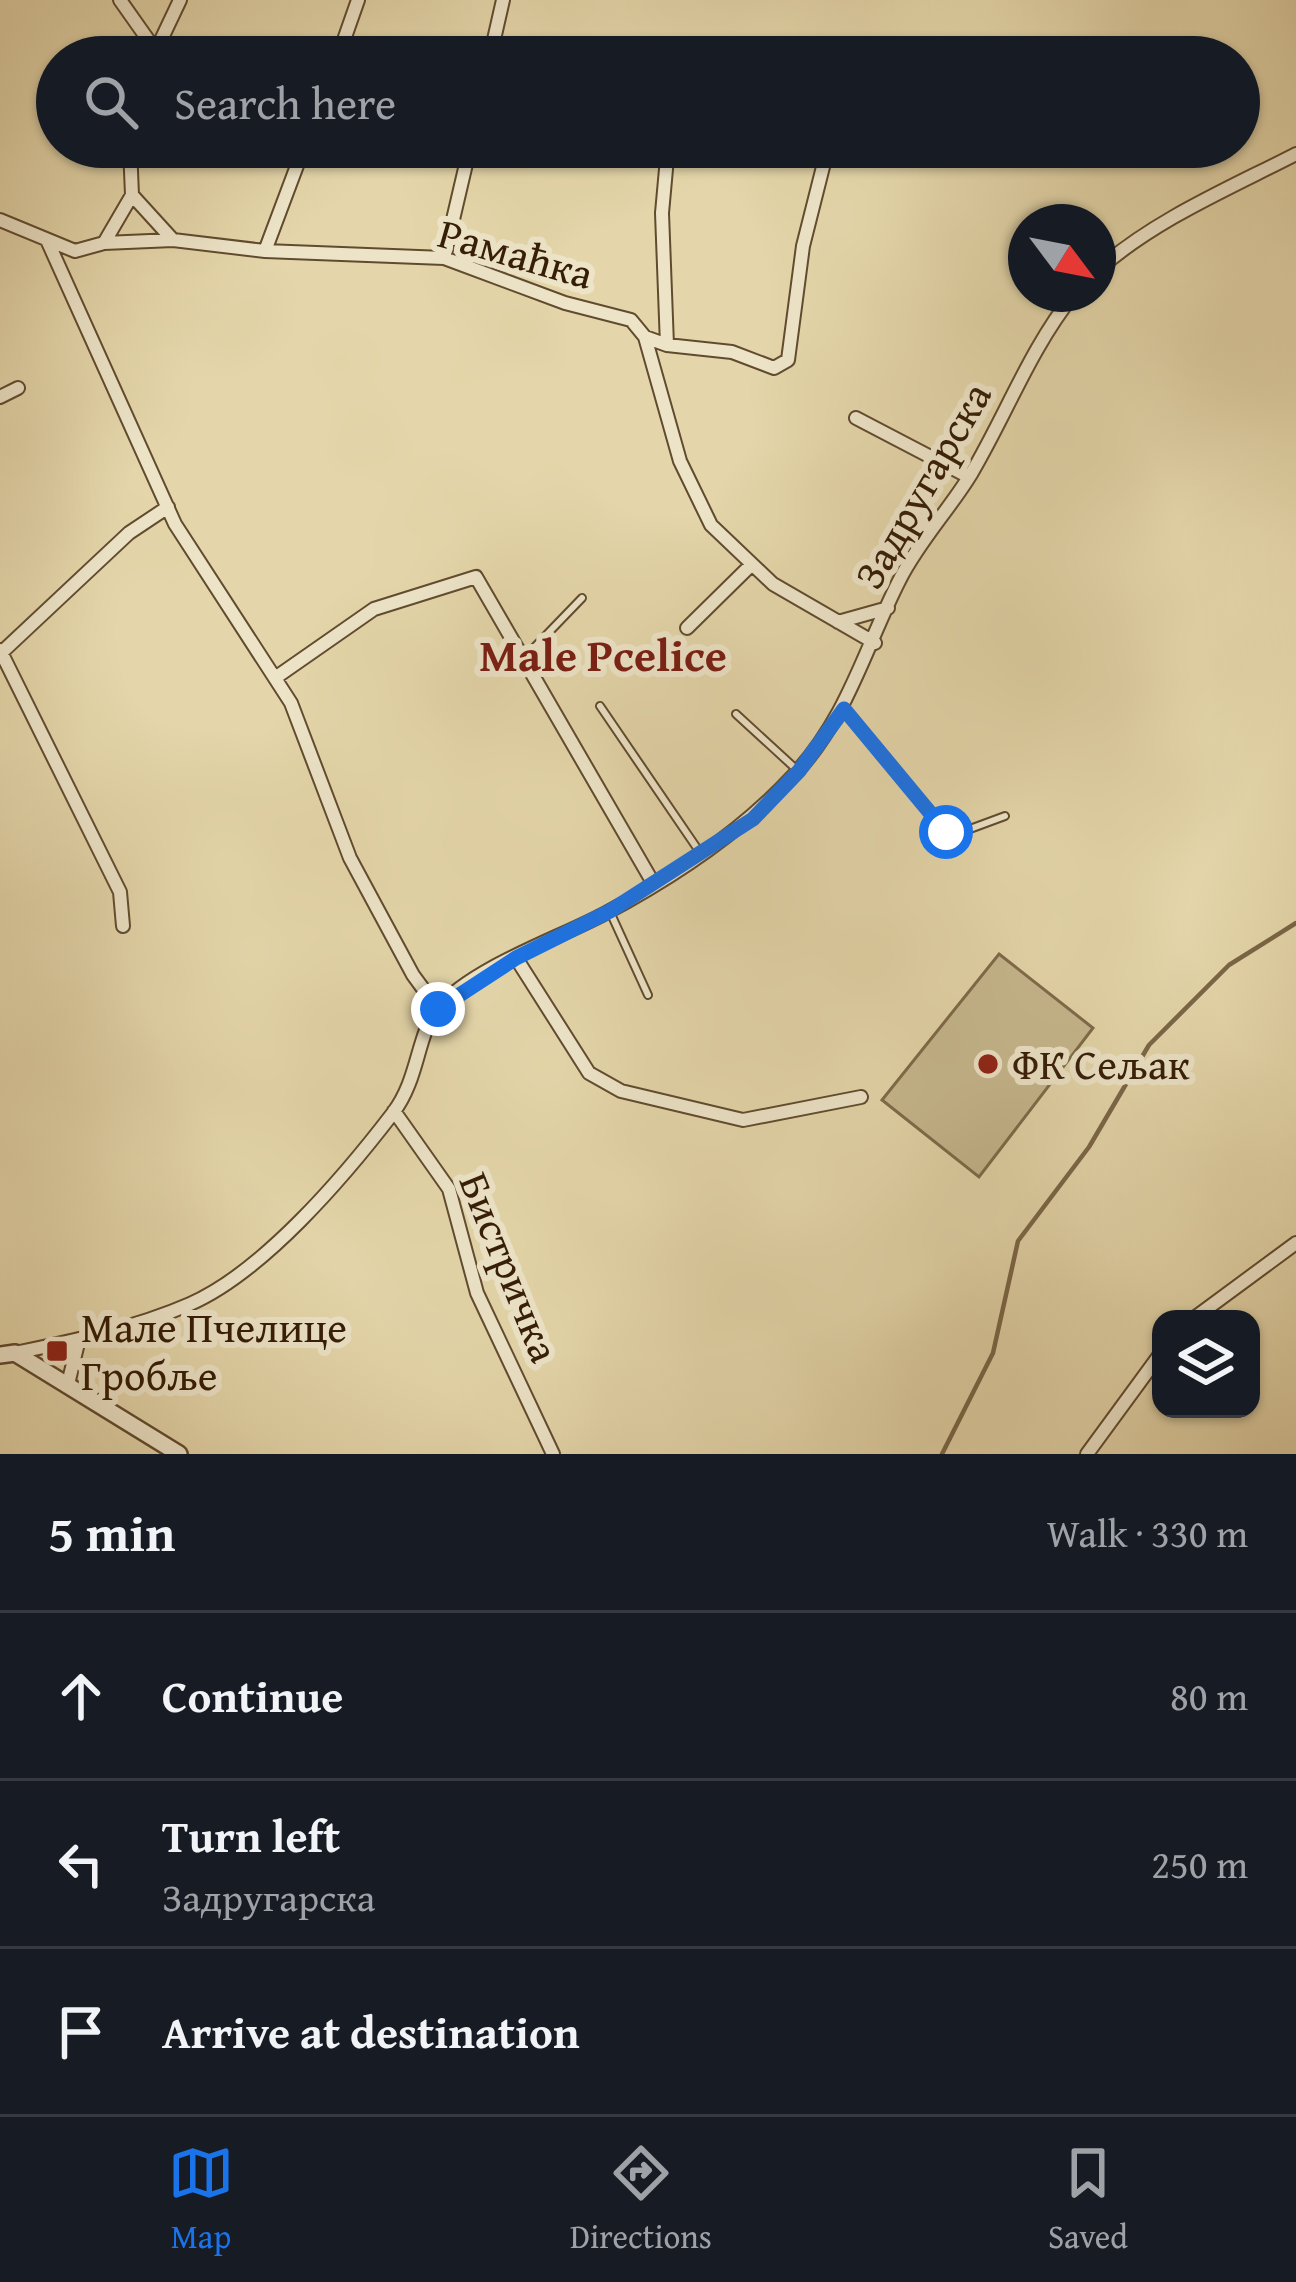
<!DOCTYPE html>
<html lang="en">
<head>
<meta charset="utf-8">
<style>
  :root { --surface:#171b24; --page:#242831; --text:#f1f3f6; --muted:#9ea1a6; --line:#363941; --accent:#1a73e8 }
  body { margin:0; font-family:"Gentium Book Plus",serif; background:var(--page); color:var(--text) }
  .controls { position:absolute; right:36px; bottom:36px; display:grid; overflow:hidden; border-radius:24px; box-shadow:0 3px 9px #0004 }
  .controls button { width:108px; height:108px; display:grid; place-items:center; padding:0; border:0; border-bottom:3px solid var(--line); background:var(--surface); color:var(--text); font:60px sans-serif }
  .compass { position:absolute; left:1008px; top:204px; width:108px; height:108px; border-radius:50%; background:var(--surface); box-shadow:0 3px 9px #0004; rotate:122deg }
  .stop { position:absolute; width:36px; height:36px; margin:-27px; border:9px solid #1a73e8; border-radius:50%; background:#fff }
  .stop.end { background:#1a73e8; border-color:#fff; box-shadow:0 3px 12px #0008 }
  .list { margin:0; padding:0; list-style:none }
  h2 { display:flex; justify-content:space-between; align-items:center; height:156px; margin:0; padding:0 48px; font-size:51px }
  h2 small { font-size:39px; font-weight:400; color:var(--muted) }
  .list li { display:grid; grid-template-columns:78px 1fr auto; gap:36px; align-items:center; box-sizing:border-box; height:168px; padding:0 48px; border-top:3px solid var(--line) }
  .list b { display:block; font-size:45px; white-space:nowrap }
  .list p { margin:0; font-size:39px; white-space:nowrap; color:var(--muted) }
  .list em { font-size:39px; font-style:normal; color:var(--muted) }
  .icon { flex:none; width:66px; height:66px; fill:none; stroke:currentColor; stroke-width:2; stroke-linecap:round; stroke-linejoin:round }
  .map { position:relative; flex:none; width:1296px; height:1454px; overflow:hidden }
  .search { position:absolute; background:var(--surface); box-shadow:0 3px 9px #0004; left:36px; right:36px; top:36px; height:132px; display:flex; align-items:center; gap:30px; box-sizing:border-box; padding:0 42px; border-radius:66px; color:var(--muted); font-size:45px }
  .sheet { height:660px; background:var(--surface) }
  nav { display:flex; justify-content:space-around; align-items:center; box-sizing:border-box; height:168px; border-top:3px solid var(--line); background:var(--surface); font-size:33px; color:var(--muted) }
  nav a { display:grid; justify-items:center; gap:6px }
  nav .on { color:var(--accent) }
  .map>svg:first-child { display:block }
  .green { fill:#c6b78e; stroke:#7e6a4a; stroke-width:3 }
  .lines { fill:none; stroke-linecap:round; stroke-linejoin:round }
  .stream { stroke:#7a6647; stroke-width:4.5 }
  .service-casing { stroke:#614b2f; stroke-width:10 }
  .minor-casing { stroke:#614b2f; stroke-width:16 }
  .tertiary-casing { stroke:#614b2f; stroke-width:20 }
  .service { stroke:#ede4c8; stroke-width:6 }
  .minor { stroke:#ede4c8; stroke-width:12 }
  .tertiary { stroke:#ede4c8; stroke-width:15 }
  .route { stroke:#1a73e8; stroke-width:15 }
  .poi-dot { fill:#8f2418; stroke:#ede4c8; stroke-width:4.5 }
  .labels { text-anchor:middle; stroke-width:12; stroke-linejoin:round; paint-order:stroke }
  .street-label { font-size:42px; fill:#351d06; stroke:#ede4c8 }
  .poi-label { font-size:42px; fill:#351d06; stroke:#ede4c8; text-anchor:start }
  .neighbourhood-label { font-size:45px; font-weight:bold; fill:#7a1f14; stroke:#ede4c8 }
</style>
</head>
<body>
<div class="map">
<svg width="1296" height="1454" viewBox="0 0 1296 1454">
  <rect width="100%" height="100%" fill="#e4d6aa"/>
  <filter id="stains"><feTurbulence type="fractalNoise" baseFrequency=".00167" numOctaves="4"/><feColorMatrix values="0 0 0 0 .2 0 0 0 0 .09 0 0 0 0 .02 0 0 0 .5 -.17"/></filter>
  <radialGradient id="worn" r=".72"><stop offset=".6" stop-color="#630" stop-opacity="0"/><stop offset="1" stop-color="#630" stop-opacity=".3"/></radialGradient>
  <path class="green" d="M999,954L1093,1028L979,1177L882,1100Z"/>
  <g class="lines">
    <path class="stream" d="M942,1454L993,1353L1018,1241L1089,1147L1149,1045L1229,965L1296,923"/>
    <defs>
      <path id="service" d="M526,656L582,598
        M600,706L701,854
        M844,709L951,836L1005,816
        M736,714L796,769
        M611,914L648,995"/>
      <path id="minor" d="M120,0L156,51
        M153,57L180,0
        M338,57L358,0
        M490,57L503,0
        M677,57V51
        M132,195L173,240
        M0,220L75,251L104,243L173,240L265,251L444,258L565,303L631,320L645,337L680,461L711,525L773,584L875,643
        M47,240L175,524L291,703L350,858L413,975L438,1009
        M104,243L132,195L130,147
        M265,251L304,147
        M444,258L470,147
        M1098,270C1154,220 1230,188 1296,154
        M645,337L667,345L662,213L668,147
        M667,345L732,352L774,368L788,360L803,246L828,147
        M0,397L18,388
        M856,418L969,477
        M838,622L888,608
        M687,628L750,566
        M0,650L120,892L123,926
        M0,654L129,533L168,507
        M275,678L374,609L476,577L652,881
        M516,958L589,1073L621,1091L743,1120L861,1097
        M394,1111L449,1189L477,1293L553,1454
        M1193,1319L1296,1243
        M15,1353C73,1341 135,1328 190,1304C263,1272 344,1177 393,1113C420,1077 416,1035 439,1007C474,967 557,939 604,914C672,878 741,832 793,776C848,718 865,647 900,579C920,540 949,510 971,474C1007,413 1030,349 1074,294
        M68,1384L79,1339
        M1087,1454L1161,1353"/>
      <path id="tertiary" d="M0,1355L15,1353L179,1454"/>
    </defs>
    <use href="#service" class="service-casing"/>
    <use href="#minor" class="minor-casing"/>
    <use href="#tertiary" class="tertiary-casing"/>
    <use href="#service" class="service"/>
    <use href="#minor" class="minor"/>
    <use href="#tertiary" class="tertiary"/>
  </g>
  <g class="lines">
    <path class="route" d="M438,1009L516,958L610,911L753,819L799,771L844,709L946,832"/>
  </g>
  <g class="poi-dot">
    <circle cx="988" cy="1064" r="12"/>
    <rect x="45" y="1339" width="24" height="24" rx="6"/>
  </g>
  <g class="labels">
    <g class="street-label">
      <text transform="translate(516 253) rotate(16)" y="15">Рамаћка</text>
      <text transform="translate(922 485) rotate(-60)" y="15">Задругарска</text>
      <text transform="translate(510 1267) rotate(68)" y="15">Бистричка</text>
    </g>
    <g class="poi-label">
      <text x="1012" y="1079">ФК Сељак</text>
      <text x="81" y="1342">Мале Пчелице<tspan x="81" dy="48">Гробље</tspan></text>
    </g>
    <g class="neighbourhood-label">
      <text x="603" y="671">Male Pcelice</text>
    </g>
  </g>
  <rect width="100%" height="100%" filter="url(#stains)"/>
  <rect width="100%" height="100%" fill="url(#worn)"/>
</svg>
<div class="controls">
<button><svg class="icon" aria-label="layers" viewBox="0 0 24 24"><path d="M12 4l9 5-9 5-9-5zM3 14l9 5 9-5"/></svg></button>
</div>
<svg class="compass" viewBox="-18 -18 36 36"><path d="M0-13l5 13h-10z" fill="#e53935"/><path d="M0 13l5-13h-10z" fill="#9ea1a6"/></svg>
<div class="stop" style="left:946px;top:832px"></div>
<div class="stop end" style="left:438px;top:1009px"></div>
<div class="search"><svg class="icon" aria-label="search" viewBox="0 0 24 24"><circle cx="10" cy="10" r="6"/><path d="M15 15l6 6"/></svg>Search here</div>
</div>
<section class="sheet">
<h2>5 min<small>Walk · 330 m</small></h2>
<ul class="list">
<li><svg class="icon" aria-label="ahead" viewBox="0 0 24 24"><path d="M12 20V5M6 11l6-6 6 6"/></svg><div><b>Continue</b></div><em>80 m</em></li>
<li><svg class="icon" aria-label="left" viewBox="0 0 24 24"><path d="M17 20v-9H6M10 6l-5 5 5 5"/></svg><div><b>Turn left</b><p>Задругарска</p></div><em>250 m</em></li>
<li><svg class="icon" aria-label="arrive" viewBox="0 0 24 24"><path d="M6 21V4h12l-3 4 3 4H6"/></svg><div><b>Arrive at destination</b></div></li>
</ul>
</section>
<nav>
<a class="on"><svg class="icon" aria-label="map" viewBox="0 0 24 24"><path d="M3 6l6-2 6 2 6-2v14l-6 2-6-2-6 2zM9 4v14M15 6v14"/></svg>Map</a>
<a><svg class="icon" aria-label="directions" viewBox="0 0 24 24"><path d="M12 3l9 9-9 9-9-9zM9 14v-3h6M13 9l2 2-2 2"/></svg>Directions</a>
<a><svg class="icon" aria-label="saved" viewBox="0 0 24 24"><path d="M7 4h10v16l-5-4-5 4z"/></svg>Saved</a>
</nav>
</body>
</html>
